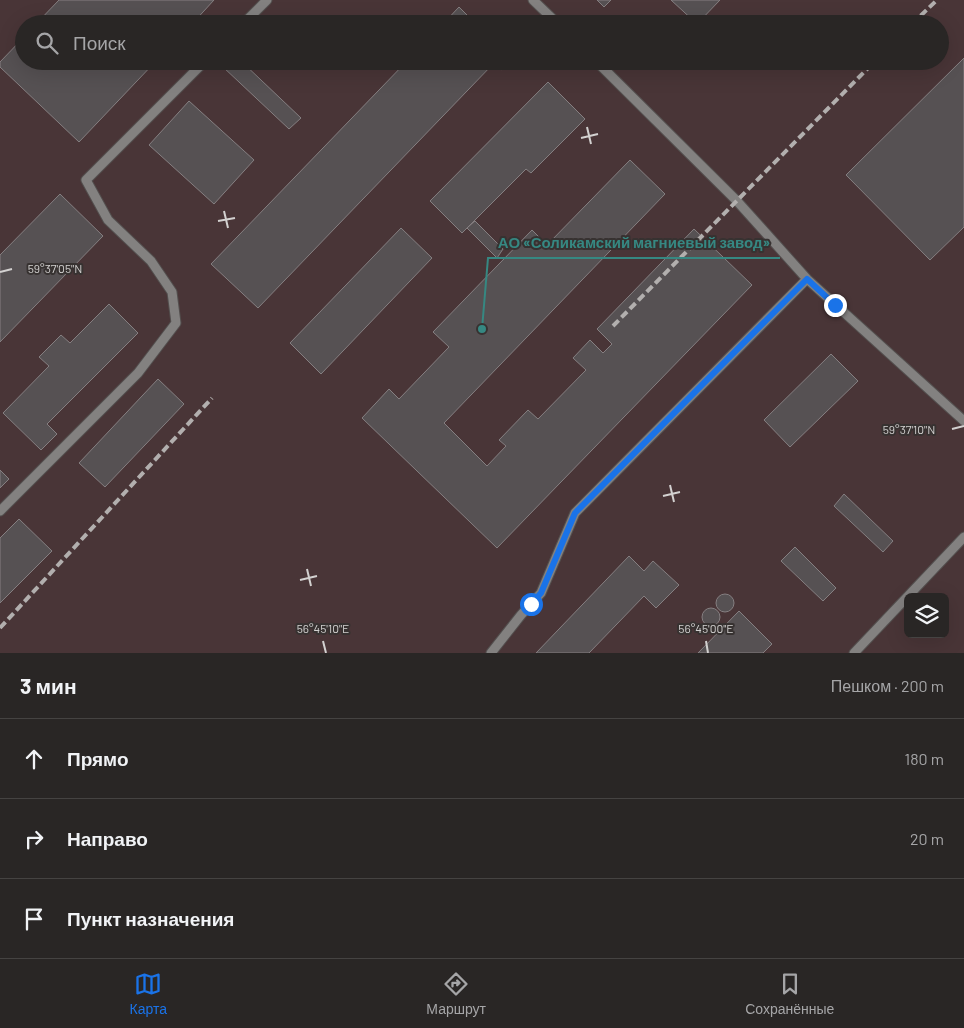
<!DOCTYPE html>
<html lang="ru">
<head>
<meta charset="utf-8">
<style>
  :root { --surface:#292625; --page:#353232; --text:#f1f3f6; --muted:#a5a5a7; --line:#454342; --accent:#1a73e8 }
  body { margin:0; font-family:Barlow,sans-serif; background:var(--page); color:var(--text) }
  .controls { position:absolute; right:15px; bottom:15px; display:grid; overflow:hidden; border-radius:8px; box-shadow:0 5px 20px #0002 }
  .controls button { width:45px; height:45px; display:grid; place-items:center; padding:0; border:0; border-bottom:1px solid var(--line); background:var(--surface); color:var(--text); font:25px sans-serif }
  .stop { position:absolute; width:15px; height:15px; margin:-11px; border:4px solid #1a73e8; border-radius:50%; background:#fff }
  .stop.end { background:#1a73e8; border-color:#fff; box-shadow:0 1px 5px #0008 }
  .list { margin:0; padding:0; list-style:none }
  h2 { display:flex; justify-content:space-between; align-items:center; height:65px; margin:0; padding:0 20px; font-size:21px }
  h2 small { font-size:16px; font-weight:400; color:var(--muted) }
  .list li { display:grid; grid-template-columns:32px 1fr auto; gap:15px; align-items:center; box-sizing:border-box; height:80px; padding:0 20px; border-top:1px solid var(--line) }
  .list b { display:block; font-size:19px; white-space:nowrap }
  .list em { font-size:16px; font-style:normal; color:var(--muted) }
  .icon { flex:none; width:28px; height:28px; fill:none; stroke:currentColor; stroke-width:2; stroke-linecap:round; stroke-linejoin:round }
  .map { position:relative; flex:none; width:964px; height:653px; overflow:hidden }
  .search { position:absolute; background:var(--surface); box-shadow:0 5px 20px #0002; left:15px; right:15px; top:15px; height:55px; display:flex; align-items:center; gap:12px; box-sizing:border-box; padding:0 18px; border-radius:28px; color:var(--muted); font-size:19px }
  .sheet { height:305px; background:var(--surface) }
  nav { display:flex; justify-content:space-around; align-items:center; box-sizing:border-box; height:70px; border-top:1px solid var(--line); background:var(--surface); font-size:14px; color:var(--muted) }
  nav a { display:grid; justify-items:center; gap:2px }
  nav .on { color:var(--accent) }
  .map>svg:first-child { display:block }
  .industrial { fill:#493537; fill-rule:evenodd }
  .building { fill:#565153; stroke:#857f81 }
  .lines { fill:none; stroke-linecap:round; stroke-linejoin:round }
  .service-casing { stroke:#534f4e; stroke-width:11 }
  .service { stroke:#838180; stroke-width:9 }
  .rail { stroke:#b2afae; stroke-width:4; stroke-dasharray:8 4; stroke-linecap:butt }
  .route { stroke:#1a73e8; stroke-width:6 }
  .ticks { fill:none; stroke:#d3d1d0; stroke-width:2 }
  .ticks-label { font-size:12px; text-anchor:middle; fill:#d3d1d0; stroke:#373231; stroke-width:4; stroke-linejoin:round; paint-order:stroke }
  .leader { fill:none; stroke:#368882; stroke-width:2 }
  .callout-dot { fill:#368882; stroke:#373231; stroke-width:2 }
  .callout-label { font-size:15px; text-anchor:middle; font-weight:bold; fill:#368882; stroke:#373231; stroke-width:4; stroke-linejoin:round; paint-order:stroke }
</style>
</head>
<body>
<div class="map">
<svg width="964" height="653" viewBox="0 0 964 653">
  <rect width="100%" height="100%" fill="#373231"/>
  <path class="industrial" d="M0,0H964V653H0ZM24,24H940V61H24ZM908,597H945V634H908Z"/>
  <path class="building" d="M59,0H214L192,24H36Z
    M597,0H611L604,7Z
    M671,0H720L697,24Z
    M459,7L476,24H443Z
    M24,37V61H156L79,142L0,67V62Z
    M964,58V227L930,260L846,175Z
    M229,61H241L301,118L289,129L223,67Z
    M407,61H510L502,70L494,63L258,308L211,264Z
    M548,82L585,119L531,173L526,169L462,233L430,201Z
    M189,101L254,160L214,204L149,145Z
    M630,160L665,194L444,423L487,466L506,446L499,440L528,410L538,419L586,370L573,358L590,340L603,353L612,344L597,329L694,229L752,285L497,548L362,418L389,389L399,399L449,347L433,332L532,230L547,245Z
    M60,194L103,236L0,342V255Z
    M475,221L503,249L497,258L467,228Z
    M401,228L432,258L321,374L290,343Z
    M109,304L138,333L47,424L57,434L41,450L3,413L49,366L39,357L61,335L70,343Z
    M831,354L858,381L790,447L764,420Z
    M158,379L184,404L105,487L79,463Z
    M0,470L9,479L0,488Z
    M844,494L893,541L883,552L834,506Z
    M19,519L52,551L0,603V538Z
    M795,547L836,588L823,601L781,561Z
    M629,556L644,571L653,561L679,585L656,608L644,596L589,653H536Z
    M716 603a9 9 0 1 1 18 0a9 9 0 1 1-18 0Z
    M702 617a9 9 0 1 1 18 0a9 9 0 1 1-18 0Z
    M739,611L772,644L763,653H698Z"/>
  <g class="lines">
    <defs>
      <path id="service" d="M533,0L558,24
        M243,24L267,0
        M596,61L737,201L807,279L964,421
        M0,511L138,373L176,323L172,292L151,261L108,220L86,180L205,61
        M491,653L521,615L541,593L575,513L807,279
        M854,653L964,537"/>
    </defs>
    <use href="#service" class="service-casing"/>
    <use href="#service" class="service"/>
    <path class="rail" d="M912,24L937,0
      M613,326L875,61
      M0,628L212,398"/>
  </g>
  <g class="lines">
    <path class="route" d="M531,604L541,593L575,513L807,279L835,305"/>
  </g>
  <path class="ticks" d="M587,127L591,144M581,138L598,134M224,211L228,228M218,221L235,218M0,272L12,269M952,429L964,426M670,485L674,502M663,496L680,492M307,569L311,586M300,580L317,576M323,641L326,653M706,641L708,653"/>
  <g class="ticks-label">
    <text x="55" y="273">59°37'05"N</text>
    <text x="909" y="434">59°37'10"N</text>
    <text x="323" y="633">56°45'10"E</text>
    <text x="706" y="633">56°45'00"E</text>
  </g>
  <path class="leader" d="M482 329L488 258H780"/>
  <circle class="callout-dot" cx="482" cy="329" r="5"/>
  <g class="callout-label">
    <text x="634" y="248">АО «Соликамский магниевый завод»</text>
  </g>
</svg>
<div class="controls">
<button><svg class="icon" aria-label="layers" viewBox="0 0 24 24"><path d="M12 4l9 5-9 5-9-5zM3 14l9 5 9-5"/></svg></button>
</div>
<div class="stop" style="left:531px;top:604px"></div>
<div class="stop end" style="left:835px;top:305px"></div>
<div class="search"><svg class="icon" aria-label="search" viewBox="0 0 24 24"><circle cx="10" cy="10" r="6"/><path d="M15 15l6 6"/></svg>Поиск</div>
</div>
<section class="sheet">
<h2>3 мин<small>Пешком · 200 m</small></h2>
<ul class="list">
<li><svg class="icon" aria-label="ahead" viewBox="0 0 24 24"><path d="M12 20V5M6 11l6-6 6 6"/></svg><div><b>Прямо</b></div><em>180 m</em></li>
<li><svg class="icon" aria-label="right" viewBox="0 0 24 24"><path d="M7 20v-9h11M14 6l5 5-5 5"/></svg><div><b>Направо</b></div><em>20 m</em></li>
<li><svg class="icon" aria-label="arrive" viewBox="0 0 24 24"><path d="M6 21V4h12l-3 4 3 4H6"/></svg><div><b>Пункт назначения</b></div></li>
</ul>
</section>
<nav>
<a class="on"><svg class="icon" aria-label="map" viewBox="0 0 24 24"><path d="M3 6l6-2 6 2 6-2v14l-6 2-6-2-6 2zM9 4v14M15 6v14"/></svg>Карта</a>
<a><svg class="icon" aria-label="directions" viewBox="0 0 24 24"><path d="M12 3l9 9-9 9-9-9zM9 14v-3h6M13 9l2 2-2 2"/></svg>Маршрут</a>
<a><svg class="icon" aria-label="saved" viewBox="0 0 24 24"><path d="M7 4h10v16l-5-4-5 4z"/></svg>Сохранённые</a>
</nav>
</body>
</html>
